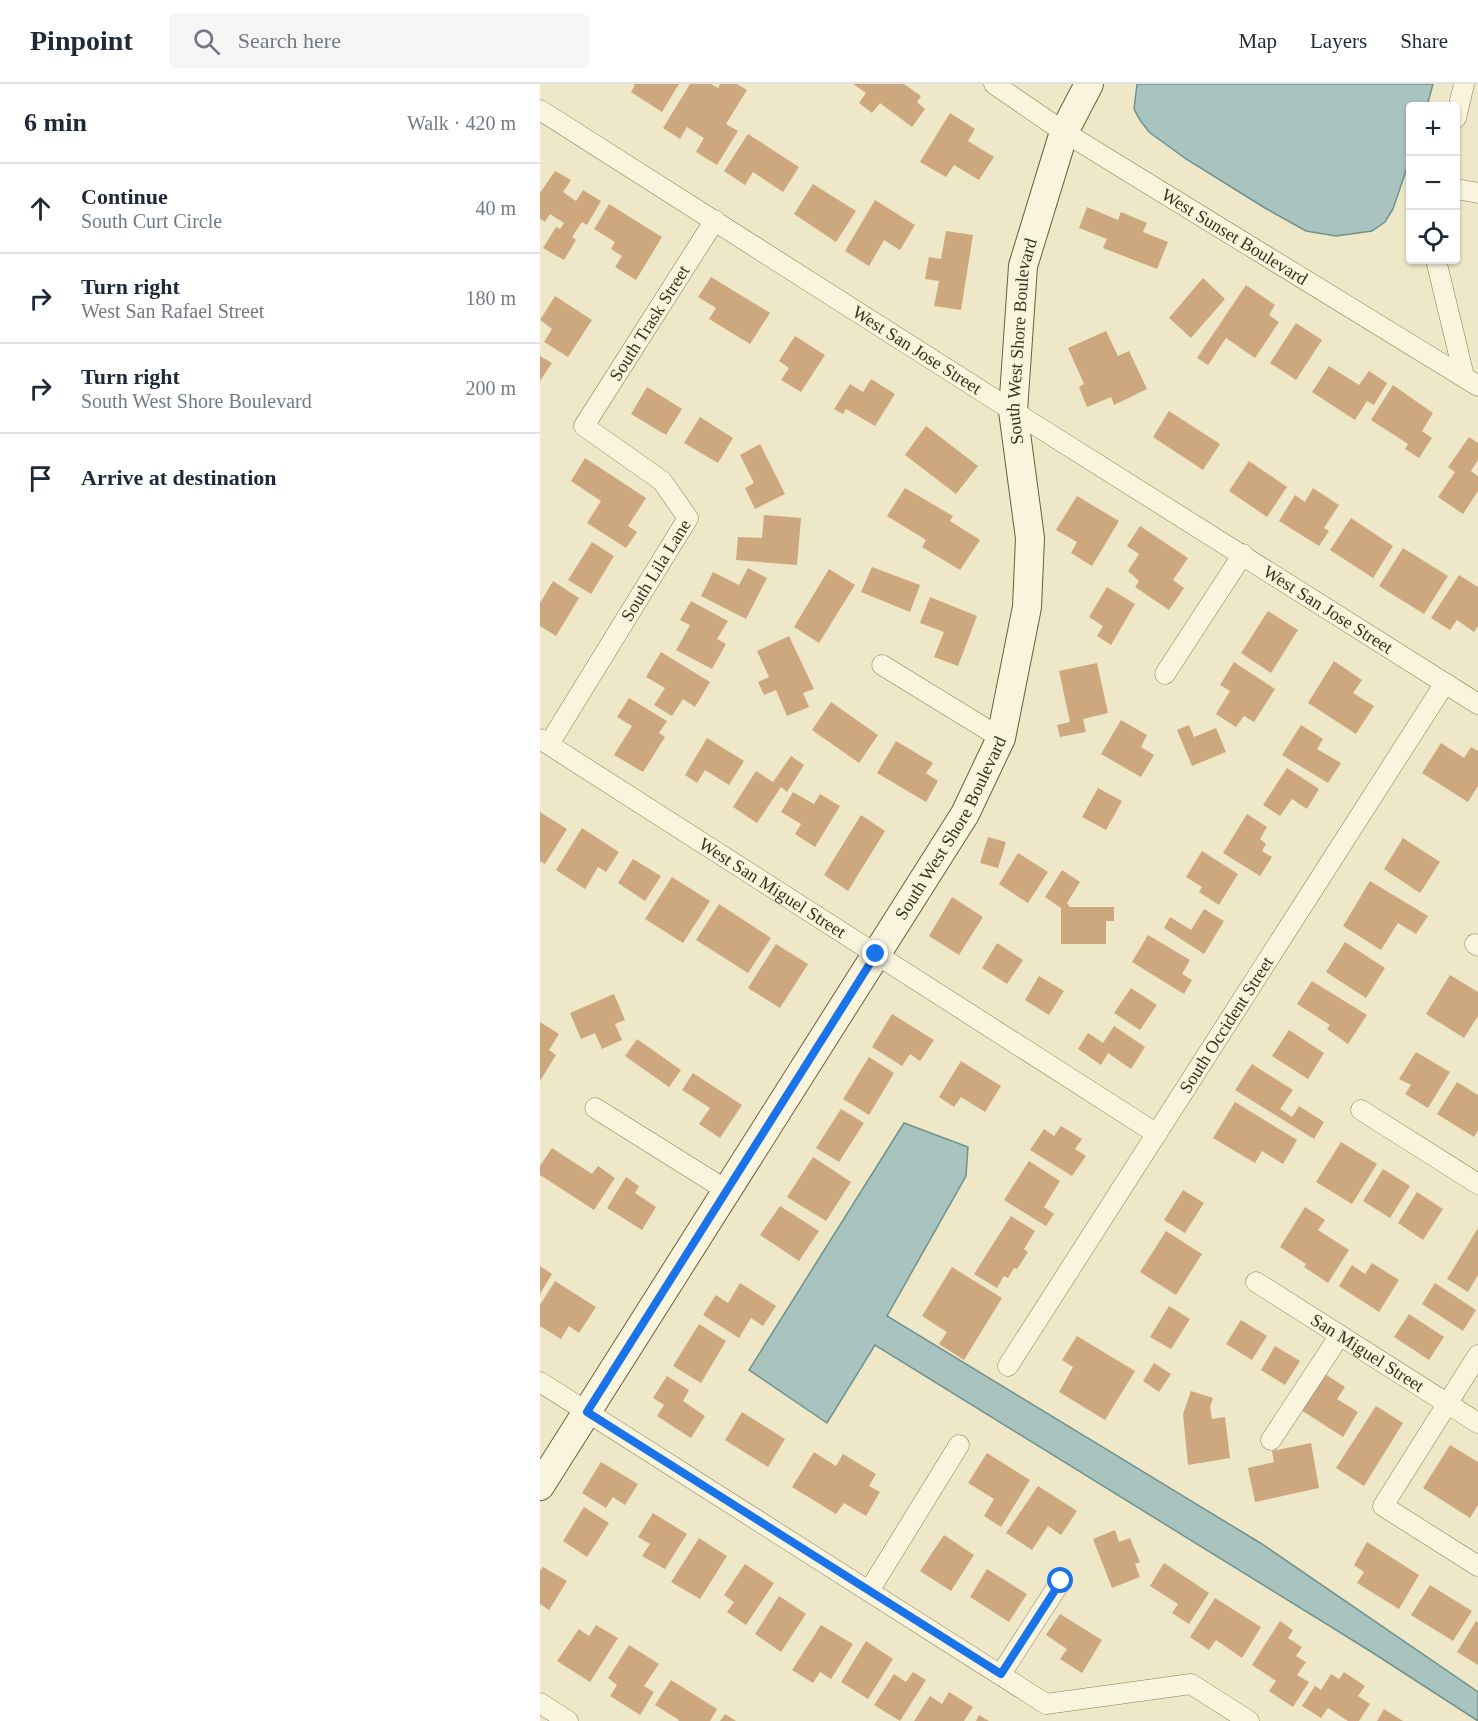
<!DOCTYPE html>
<html lang="en">
<head>
<meta charset="utf-8">
<style>
  :root { --surface:#fff; --page:#f6f6f7; --text:#1f2937; --muted:#747a83; --line:#e0e1e3 }
  body { margin:0; font-family:"Times New Roman",serif; background:var(--page); color:var(--text) }
  .controls { position:absolute; right:18px; top:18px; display:grid; overflow:hidden; border-radius:6px; box-shadow:0 2px 4px #0004 }
  .controls button { width:54px; height:54px; display:grid; place-items:center; padding:0; border:0; border-bottom:2px solid var(--line); background:var(--surface); color:var(--text); font:30px sans-serif }
  .stop { position:absolute; width:18px; height:18px; margin:-14px; border:4px solid #1a73e8; border-radius:50%; background:#fff }
  .stop.end { background:#1a73e8; border-color:#fff; box-shadow:0 2px 6px #0008 }
  .list { margin:0; padding:0; list-style:none }
  h2 { display:flex; justify-content:space-between; align-items:center; height:78px; margin:0; padding:0 24px; font-size:26px }
  h2 small { font-size:20px; font-weight:400; color:var(--muted) }
  .list li { display:grid; grid-template-columns:39px 1fr auto; gap:18px; align-items:center; box-sizing:border-box; height:90px; padding:0 24px; border-top:2px solid var(--line) }
  .list b { display:block; font-size:22px; white-space:nowrap }
  .list p { margin:0; font-size:20px; white-space:nowrap; color:var(--muted) }
  .list em { font-size:20px; font-style:normal; color:var(--muted) }
  .icon { flex:none; width:33px; height:33px; fill:none; stroke:currentColor; stroke-width:2; stroke-linecap:round; stroke-linejoin:round }
  .map { position:relative; flex:none; width:938px; height:1637px; overflow:hidden }
  header { display:flex; align-items:center; gap:36px; box-sizing:border-box; height:84px; padding:0 30px; background:var(--surface); border-bottom:2px solid var(--line) }
  header strong { font-size:28px }
  nav { display:flex; gap:33px; margin-inline-start:auto; font-size:21px }
  .search { width:420px; height:54px; background:var(--page); display:flex; align-items:center; gap:15px; box-sizing:border-box; padding:0 21px; border-radius:6px; color:var(--muted); font-size:22px }
  main { display:flex }
  aside { flex:1; background:var(--surface) }
  .map>svg:first-child { display:block }
  .water { fill:#a9c3bf; stroke:#6f928e; stroke-width:1.5 }
  .building { fill:#cda87e }
  .lines { fill:none; stroke-linecap:round; stroke-linejoin:round }
  .street-casing { stroke:#8c7b5d; stroke-width:21 }
  .secondary-casing { stroke:#6e5c40; stroke-width:30 }
  .street { stroke:#f9f4dc; stroke-width:20 }
  .secondary { stroke:#f9f4dc; stroke-width:28 }
  .route { stroke:#1a73e8; stroke-width:8 }
  .labels { text-anchor:middle; stroke-width:5; stroke-linejoin:round; paint-order:stroke }
  .street-label { font-size:18px; fill:#3c3120; stroke:#f6f1d8 }
</style>
</head>
<body>
<header>
<strong>Pinpoint</strong>
<div class="search"><svg class="icon" aria-label="search" viewBox="0 0 24 24"><circle cx="10" cy="10" r="6"/><path d="M15 15l6 6"/></svg>Search here</div>
<nav><a>Map</a><a>Layers</a><a>Share</a></nav>
</header>
<main>
<aside>
<h2>6 min<small>Walk · 420 m</small></h2>
<ul class="list">
<li><svg class="icon" aria-label="ahead" viewBox="0 0 24 24"><path d="M12 20V5M6 11l6-6 6 6"/></svg><div><b>Continue</b><p>South Curt Circle</p></div><em>40 m</em></li>
<li><svg class="icon" aria-label="right" viewBox="0 0 24 24"><path d="M7 20v-9h11M14 6l5 5-5 5"/></svg><div><b>Turn right</b><p>West San Rafael Street</p></div><em>180 m</em></li>
<li><svg class="icon" aria-label="right" viewBox="0 0 24 24"><path d="M7 20v-9h11M14 6l5 5-5 5"/></svg><div><b>Turn right</b><p>South West Shore Boulevard</p></div><em>200 m</em></li>
<li><svg class="icon" aria-label="arrive" viewBox="0 0 24 24"><path d="M6 21V4h12l-3 4 3 4H6"/></svg><div><b>Arrive at destination</b></div></li>
</ul>
</aside>
<div class="map">
<svg width="938" height="1637" viewBox="0 0 938 1637">
  <rect width="100%" height="100%" fill="#efe8c8"/>
  <path class="water" d="M597,0H893L887,22H870V75L853,125L845,138L832,147L796,152L766,147L725,124L646,75L609,48L600,36L594,25Z
    M364,1039L428,1063L426,1092L347,1232L722,1460L938,1608V1637L830,1567L335,1261L287,1339L209,1286Z"/>
  <path class="building" d="M93,0H139L122,28L91,8L95,1Z
    M150,0H171L178,4L180,0H197L207,6L186,40L198,47L177,81L156,68L164,54L147,43L140,55L123,44Z
    M313,0H364L381,12L377,18L385,25L372,43L340,19L332,29L319,19L326,9Z
    M410,29L435,45L428,57L454,73L439,96L414,81L406,93L380,78Z
    M208,50L259,83L243,108L213,88L205,101L184,87Z
    M15,87L31,96L23,108L36,117L43,106L61,117L47,141L42,138L32,153L36,156L24,176L3,164L16,143L20,145L24,139L10,130L5,138L0,135V109Z
    M273,100L316,127L296,158L254,130Z
    M335,116L375,141L360,166L344,156L329,182L305,167Z
    M69,120L122,153L96,196L75,183L82,172L71,165L75,158L54,145Z
    M547,123L578,136L581,128L607,139L603,148L628,158L617,185L563,164L567,155L539,144Z
    M406,147L433,151L421,226L394,222L399,197L385,195L389,173L401,175Z
    M171,193L230,229L210,260L169,235L176,224L158,213Z
    M663,194L685,215L651,254L629,234Z
    M706,201L735,221L729,231L739,238L715,274L686,254L668,281L657,274Z
    M15,212L52,236L28,273L4,258L12,245L0,236Z
    M756,239L782,256L756,296L730,279Z
    M566,247L578,272L589,267L607,305L574,321L571,313L547,323L539,303L544,300L528,264Z
    M255,252L285,271L261,308L241,296L249,284L239,277Z
    M0,272L12,279L0,297Z
    M789,282L819,301L829,287L847,299L834,321L827,317L815,336L772,308Z
    M331,295L355,310L335,342L306,325L303,330L294,325L310,300L323,308Z
    M853,301L893,329L882,347L892,354L879,374L865,365L868,360L831,336Z
    M107,303L142,325L126,351L91,330Z
    M629,327L680,360L663,386L613,353Z
    M160,333L193,354L178,379L144,359Z
    M386,342L438,382L416,410L365,371Z
    M929,353L938,359V376L931,387L938,392V407L923,430L898,413L915,388L908,383Z
    M220,360L245,410L215,425L205,404L214,399L200,371Z
    M45,374L106,414L88,442L97,448L86,464L47,439L61,417L31,397Z
    M709,377L747,403L727,433L689,407Z
    M365,404L413,432L410,437L440,456L420,486L382,463L386,456L347,432Z
    M773,404L799,421L784,444L789,447L779,462L739,437L755,411L765,418Z
    M537,412L579,437L552,482L531,469L537,458L516,446Z
    M224,431L261,434L257,481L196,476L198,453L222,454Z
    M811,434L853,462L833,494L790,466Z
    M600,442L648,474L633,496L644,504L629,526L595,503L599,497L588,487L599,470L587,462Z
    M52,458L74,472L51,510L28,496Z
    M863,464L908,492L884,530L839,502Z
    M332,483L380,501L370,528L321,508Z
    M208,484L227,494L206,535L161,512L173,488L199,501Z
    M289,485L315,501L279,559L254,543Z
    M919,491L938,503V542L934,548L917,536L910,546L891,534Z
    M13,497L39,514L16,552L0,542V519Z
    M567,503L595,520L571,561L557,552L563,542L549,533Z
    M390,513L437,532L418,582L394,573L404,548L380,539Z
    M151,517L188,537L177,555L186,560L172,585L136,566L150,541L140,536Z
    M728,527L758,546L731,589L701,569Z
    M249,552L274,605L263,609L269,623L247,632L236,606L224,611L218,598L229,593L217,567Z
    M121,568L170,598L155,623L143,615L132,632L114,621L125,604L106,593Z
    M794,577L822,596L813,609L834,622L816,650L768,619Z
    M694,578L735,605L714,638L704,632L696,643L676,630L690,607L680,601Z
    M557,579L568,629L543,635L546,648L520,653L517,641L530,638L519,587Z
    M89,614L127,637L119,649L125,653L103,688L74,671L92,642L77,633Z
    M291,618L338,651L319,679L272,646Z
    M581,636L607,651L601,663L614,671L601,693L561,670Z
    M649,641L654,653L676,644L686,668L652,682L637,646Z
    M761,641L783,655L777,665L801,679L788,699L742,671Z
    M167,654L204,677L189,701L165,686L157,699L145,691Z
    M356,657L393,679L386,689L398,697L386,718L337,689Z
    M901,659L924,674L931,663L938,667V702L928,718L882,689Z
    M251,672L264,681L247,708L241,703L217,739L193,723L216,687L233,698Z
    M747,684L779,705L767,725L752,715L740,732L723,721Z
    M558,704L582,717L566,746L542,733Z
    M253,708L274,720L280,710L300,722L275,763L255,750L261,740L241,728Z
    M0,728L27,745L5,780L0,777Z
    M707,730L727,743L720,755L726,760L722,767L732,773L720,792L683,769Z
    M321,731L345,747L308,807L284,791Z
    M42,744L79,768L66,788L58,783L45,805L16,786Z
    M448,753L466,758L458,784L440,779Z
    M863,754L900,778L880,809L844,785Z
    M662,767L698,790L679,821L659,808L662,803L646,793Z
    M478,769L508,788L488,819L459,800Z
    M93,775L121,792L105,817L78,799Z
    M522,786L540,798L527,819L530,823H574V837H566V860H521V824L505,813Z
    M132,793L170,817L143,859L105,835Z
    M830,797L888,832L876,850L858,839L841,866L803,842Z
    M412,813L443,833L419,871L389,852Z
    M179,820L231,854L208,889L156,856Z
    M664,825L684,837L664,870L624,844L630,833L651,846Z
    M608,851L650,876L642,890L652,896L644,910L592,878Z
    M805,858L845,884L826,914L786,888Z
    M457,859L483,876L467,900L442,884Z
    M236,860L268,880L240,924L208,904Z
    M910,891L938,908V932L924,954L886,930Z
    M499,892L524,907L509,931L485,916Z
    M772,897L827,931L808,960L787,945L790,941L757,920Z
    M591,904L617,921L600,946L574,929Z
    M74,910L85,936L75,940L82,956L62,965L55,949L41,955L30,929Z
    M352,930L394,956L380,977L370,970L362,982L332,963Z
    M0,938L19,950L9,966L16,971L0,997Z
    M574,942L605,963L591,985L568,969L561,981L538,965L548,949L563,959Z
    M749,946L784,969L768,995L732,972Z
    M97,955L141,986L129,1003L85,972Z
    M876,968L910,988L888,1024L865,1010L871,1001L859,995Z
    M329,973L354,989L329,1031L303,1015Z
    M421,977L461,1002L445,1028L421,1013L414,1023L399,1013Z
    M712,980L753,1006L740,1025L752,1033L759,1022L784,1038L774,1055L695,1006Z
    M153,989L202,1021L180,1054L159,1040L170,1024L142,1006Z
    M917,998L938,1011V1046L934,1053L897,1030Z
    M695,1018L757,1056L743,1080L722,1067L715,1079L673,1054Z
    M301,1025L324,1039L299,1078L276,1064Z
    M521,1042L542,1055L535,1065L546,1072L532,1092L490,1066L504,1045L514,1052Z
    M801,1058L837,1080L812,1120L776,1098Z
    M12,1064L52,1090L58,1082L75,1094L54,1126L0,1091V1082Z
    M273,1073L311,1098L286,1137L247,1113Z
    M489,1077L520,1097L504,1123L514,1130L506,1142L464,1116Z
    M843,1085L870,1102L850,1134L823,1117Z
    M86,1093L99,1102L95,1109L116,1123L102,1146L67,1124Z
    M643,1106L664,1119L645,1149L624,1136Z
    M877,1108L903,1125L883,1156L858,1139Z
    M240,1122L279,1147L259,1177L220,1151Z
    M765,1123L785,1136L778,1146L809,1166L788,1199L764,1183L766,1180L740,1163Z
    M471,1132L495,1147L484,1165L488,1168L477,1185L474,1184L468,1194L464,1192L457,1204L434,1190Z
    M938,1144V1191L928,1208L907,1195Z
    M626,1147L662,1170L636,1211L600,1188Z
    M832,1179L859,1196L839,1228L799,1202L812,1181L825,1190Z
    M0,1182L12,1190L0,1210Z
    M412,1183L462,1214L424,1276L399,1260L407,1248L382,1232Z
    M15,1197L56,1223L39,1249L29,1242L21,1255L0,1242V1221Z
    M200,1199L236,1222L223,1242L211,1234L199,1254L163,1231L176,1211L188,1219Z
    M895,1199L936,1226L923,1247L882,1220Z
    M629,1222L650,1235L631,1265L610,1253Z
    M869,1230L904,1253L889,1276L854,1253Z
    M701,1236L727,1252L712,1276L686,1260Z
    M159,1240L186,1257L161,1299L133,1282Z
    M537,1252L595,1287L565,1336L519,1308L533,1283L522,1276Z
    M735,1262L760,1277L745,1301L721,1286Z
    M614,1279L631,1290L619,1308L603,1297Z
    M785,1290L805,1303L797,1315L818,1328L803,1353L761,1326Z
    M127,1292L149,1306L143,1317L165,1332L151,1354L117,1332L124,1321L113,1314Z
    M651,1307L673,1314L670,1323L672,1335L685,1333L690,1374L648,1381L643,1330Z
    M836,1322L863,1339L824,1402L796,1384Z
    M202,1328L245,1355L228,1383L185,1356Z
    M771,1359L779,1404L715,1418L708,1384L734,1378L732,1367Z
    M910,1361L938,1378V1421L930,1434L883,1404Z
    M274,1368L296,1382L303,1370L336,1390L329,1402L340,1408L326,1432L304,1419L296,1430L252,1403Z
    M447,1369L490,1396L461,1443L444,1432L454,1415L428,1399Z
    M61,1378L98,1400L85,1421L73,1413L66,1424L42,1409Z
    M498,1402L537,1427L521,1451L508,1442L492,1466L466,1449Z
    M44,1423L69,1439L47,1473L23,1457Z
    M113,1429L147,1450L125,1485L102,1472L110,1460L98,1453Z
    M575,1446L579,1458L590,1454L600,1478L595,1480L600,1493L572,1504L553,1455Z
    M404,1451L434,1471L411,1507L380,1487Z
    M159,1454L187,1472L160,1515L131,1498Z
    M827,1458L879,1491L859,1525L817,1499L824,1488L814,1481Z
    M624,1479L669,1509L649,1540L632,1529L638,1520L610,1502Z
    M205,1480L234,1499L206,1541L187,1528L194,1518L184,1511Z
    M3,1483L27,1497L9,1526L0,1520V1487Z
    M447,1485L487,1510L469,1538L430,1513Z
    M890,1501L932,1527L913,1557L871,1531Z
    M239,1512L266,1530L241,1568L215,1550Z
    M675,1514L721,1543L702,1574L676,1556L669,1566L650,1553Z
    M520,1530L562,1556L542,1589L520,1575L527,1565L506,1551Z
    M740,1537L753,1546L748,1554L762,1563L756,1572L766,1578L757,1591L769,1598L753,1623L729,1607L736,1597L712,1581Z
    M936,1537L938,1539V1581L917,1568Z
    M56,1541L78,1554L50,1598L17,1577L39,1545L49,1552Z
    M281,1541L313,1560L291,1595L280,1588L273,1599L252,1586Z
    M326,1557L353,1575L328,1615L301,1598Z
    M89,1561L119,1580L104,1602L114,1608L100,1631L70,1612L77,1601L68,1594Z
    M373,1588L386,1596L360,1637L334,1621L354,1590L366,1598Z
    M804,1588L825,1602L818,1612L830,1620L819,1637H808L788,1624L781,1634L762,1622L775,1602L781,1606L791,1590L799,1595Z
    M131,1596L177,1625L170,1637H138L139,1636L115,1621Z
    M409,1608L433,1623L424,1637H374L390,1612L402,1620Z
    M844,1625L863,1637H837Z
    M185,1630L196,1637H180Z
    M439,1631L449,1637H436Z"/>
  <g class="lines">
    <defs>
      <g id="street">
        <path id="s1" d="M454,0L524,48L938,302"/>
        <path id="s2" d="M0,26L473,327L938,620"/>
        <path d="M916,34L924,0"/>
        <path d="M916,105L938,109"/>
        <path d="M896,176L924,292"/>
        <path d="M342,581L461,654"/>
        <path d="M625,590L703,470"/>
        <path id="s3" d="M0,655L617,1050"/>
        <path id="s4" d="M9,660L148,434L122,397L44,342L175,136"/>
        <path d="M935,860L938,862"/>
        <path d="M55,1024L186,1106"/>
        <path d="M821,1026L938,1100"/>
        <path id="s5" d="M716,1198L938,1339"/>
        <path d="M938,1271L843,1422L938,1482"/>
        <path id="s6" d="M468,1282L905,599"/>
        <path d="M0,1298L506,1620L651,1600L709,1637"/>
        <path d="M731,1356L800,1251"/>
        <path d="M329,1507L419,1361"/>
        <path d="M461,1590L521,1497"/>
        <path d="M0,1619L28,1637"/>
      </g>
      <g id="secondary">
        <path id="s7" d="M0,1402L425,730L461,654L487,523L490,454L473,327L483,182L524,48L549,0"/>
      </g>
    </defs>
    <use href="#street" class="street-casing"/>
    <use href="#secondary" class="secondary-casing"/>
    <use href="#street" class="street"/>
    <use href="#secondary" class="secondary"/>
  </g>
  <g class="lines">
    <path class="route" d="M336,870L47,1328L461,1590L521,1497"/>
  </g>
  <g class="labels">
    <g class="street-label">
      <text dy="6" stroke="none"><textPath href="#s1" startOffset="285">West Sunset Boulevard</textPath></text>
      <text dy="6" stroke="none"><textPath href="#s4" startOffset="528">South Trask Street</textPath></text>
      <text dy="6" stroke="none"><textPath href="#s7" startOffset="1280">South West Shore Boulevard</textPath></text>
      <text dy="6" stroke="none"><textPath href="#s2" startOffset="447">West San Jose Street</textPath></text>
      <text dy="6" stroke="none"><textPath href="#s4" startOffset="204">South Lila Lane</textPath></text>
      <text dy="6" stroke="none"><textPath href="#s2" startOffset="933">West San Jose Street</textPath></text>
      <text dy="6" stroke="none"><textPath href="#s7" startOffset="776">South West Shore Boulevard</textPath></text>
      <text dy="6" stroke="none"><textPath href="#s3" startOffset="276">West San Miguel Street</textPath></text>
      <text dy="6" stroke="none"><textPath href="#s6" startOffset="405">South Occident Street</textPath></text>
      <text dy="6" stroke="none"><textPath href="#s5" startOffset="132">San Miguel Street</textPath></text>
    </g>
  </g>
</svg>
<div class="controls">
<button>+</button>
<button>−</button>
<button><svg class="icon" aria-label="locate" viewBox="0 0 24 24"><circle cx="12" cy="12" r="6"/><path d="M12 2v4M12 18v4M2 12h4M18 12h4"/></svg></button>
</div>
<div class="stop" style="left:521px;top:1497px"></div>
<div class="stop end" style="left:336px;top:870px"></div>
</div>
</main>
</body>
</html>
